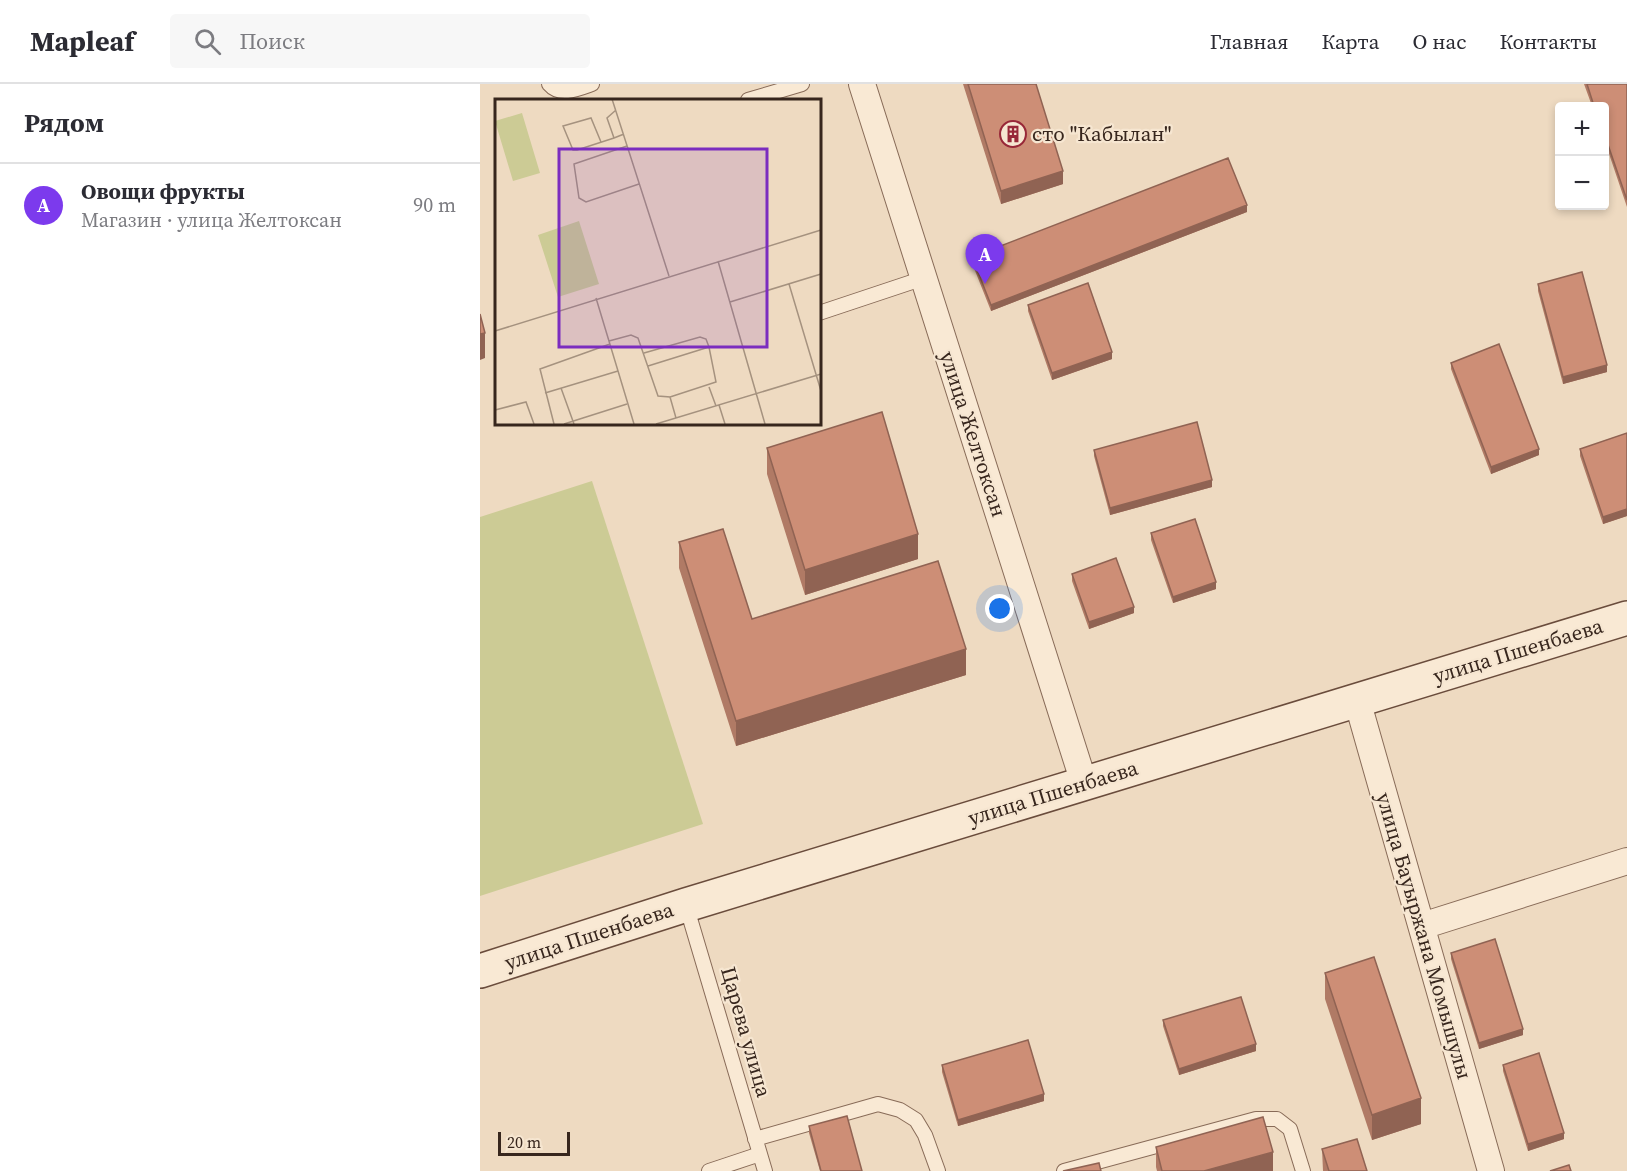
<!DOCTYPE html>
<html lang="ru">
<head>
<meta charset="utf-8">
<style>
  :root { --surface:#fff; --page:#f7f7f7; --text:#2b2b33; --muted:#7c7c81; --line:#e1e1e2; --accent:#7c3aed }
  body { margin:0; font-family:"Source Serif 4",serif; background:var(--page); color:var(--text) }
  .controls { position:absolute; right:18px; top:18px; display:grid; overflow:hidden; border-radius:6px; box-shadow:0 3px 9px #0003 }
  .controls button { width:54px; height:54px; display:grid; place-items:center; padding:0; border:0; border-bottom:2px solid var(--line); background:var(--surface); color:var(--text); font:30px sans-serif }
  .scale { position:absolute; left:18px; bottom:15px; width:72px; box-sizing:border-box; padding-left:6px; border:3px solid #37261d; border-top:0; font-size:16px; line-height:21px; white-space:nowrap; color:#37261d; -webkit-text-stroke:4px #f6e6d1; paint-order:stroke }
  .you { position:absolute; left:520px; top:525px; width:21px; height:21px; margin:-15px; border:4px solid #fff; border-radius:50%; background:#1a73e8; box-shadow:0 0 0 9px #1a73e833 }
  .badge { display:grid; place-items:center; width:39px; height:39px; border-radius:50%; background:var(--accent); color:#fff; font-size:20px; font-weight:700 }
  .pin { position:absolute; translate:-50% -50px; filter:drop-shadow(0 2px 3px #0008) }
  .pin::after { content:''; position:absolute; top:32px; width:21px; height:18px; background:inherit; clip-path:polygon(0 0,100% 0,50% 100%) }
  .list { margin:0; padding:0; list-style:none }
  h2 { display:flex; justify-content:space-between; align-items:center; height:78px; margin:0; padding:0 24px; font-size:26px }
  h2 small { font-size:20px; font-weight:400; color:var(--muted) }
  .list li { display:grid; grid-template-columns:39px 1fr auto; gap:18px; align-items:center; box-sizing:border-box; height:84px; padding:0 24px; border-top:2px solid var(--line) }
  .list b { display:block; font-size:22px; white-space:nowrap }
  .list p { margin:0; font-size:20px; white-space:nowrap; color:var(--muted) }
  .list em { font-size:20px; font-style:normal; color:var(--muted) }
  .icon { flex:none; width:33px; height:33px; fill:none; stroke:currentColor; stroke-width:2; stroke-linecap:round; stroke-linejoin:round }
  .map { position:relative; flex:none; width:1147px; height:1087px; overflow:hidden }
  header { display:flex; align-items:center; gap:36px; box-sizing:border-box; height:84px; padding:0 30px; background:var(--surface); border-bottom:2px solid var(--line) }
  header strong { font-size:28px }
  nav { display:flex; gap:33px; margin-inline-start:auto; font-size:21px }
  .search { width:420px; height:54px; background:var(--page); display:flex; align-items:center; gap:15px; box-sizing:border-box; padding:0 21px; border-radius:6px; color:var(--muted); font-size:22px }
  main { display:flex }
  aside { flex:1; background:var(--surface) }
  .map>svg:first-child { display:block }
  .green { fill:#cccb95 }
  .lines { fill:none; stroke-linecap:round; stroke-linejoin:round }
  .lane-casing { stroke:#886b58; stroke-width:16 }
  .street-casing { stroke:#886b58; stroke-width:28 }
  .secondary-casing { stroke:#6a4c3c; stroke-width:36 }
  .lane { stroke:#f9e9d4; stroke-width:14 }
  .street { stroke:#f9e9d4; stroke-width:26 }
  .secondary { stroke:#f9e9d4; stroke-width:33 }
  .wall { fill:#b07a65 }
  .shaded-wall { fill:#906353 }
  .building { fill:#cd8e76; stroke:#906353; stroke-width:1.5 }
  .labels { text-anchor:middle; stroke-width:4.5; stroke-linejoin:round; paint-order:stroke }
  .poi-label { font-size:21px; fill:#37261d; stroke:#f6e6d1; text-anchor:start }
  .street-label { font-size:21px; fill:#37261d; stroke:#f6e6d1 }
  .inset-road { fill:none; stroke:#a5927f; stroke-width:1.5 }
  .view { fill:#7b2cbf; fill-opacity:0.15; stroke:#7b2cbf; stroke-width:3 }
  .inset-edge { fill:none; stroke:#37261d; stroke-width:3 }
</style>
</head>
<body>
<header>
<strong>Mapleaf</strong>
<div class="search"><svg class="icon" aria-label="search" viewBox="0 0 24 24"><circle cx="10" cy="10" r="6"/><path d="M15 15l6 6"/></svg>Поиск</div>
<nav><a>Главная</a><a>Карта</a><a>О нас</a><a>Контакты</a></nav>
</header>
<main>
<aside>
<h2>Рядом<small></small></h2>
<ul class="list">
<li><span class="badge">A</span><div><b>Овощи фрукты</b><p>Магазин · улица Желтоксан</p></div><em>90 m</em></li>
</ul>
</aside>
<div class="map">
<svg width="1147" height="1087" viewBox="0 0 1147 1087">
  <rect width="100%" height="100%" fill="#eedac1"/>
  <path class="green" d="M112,397L223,740L0,812V433Z"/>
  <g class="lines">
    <defs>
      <path id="lane" d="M69,0C80,13 98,5 112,0
        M268,16L322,0
        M339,229L444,194
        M206,821L285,1087
        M275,1055L398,1020L420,1026L436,1036L445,1051L458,1087
        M229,1087L280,1070
        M584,1087L776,1035H797L810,1045L823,1087"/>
      <path id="street" d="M382,0L604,699
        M877,616L1011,1087
        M942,842L1147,777"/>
      <path id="secondary" d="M0,887L206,821L1147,534"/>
    </defs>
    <use href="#lane" class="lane-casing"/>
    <use href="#street" class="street-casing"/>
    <use href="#secondary" class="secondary-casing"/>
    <use href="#lane" class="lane"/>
    <use href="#street" class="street"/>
    <use href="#secondary" class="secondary"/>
  </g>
  <path class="wall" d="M483,0H556L583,100L521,120Z
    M1104,0H1147V123L1125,58V22H1112Z
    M767,128L511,227L492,179V173Z
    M1058,200L1127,288L1083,300L1058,207Z
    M548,221L632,275L572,296L548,227Z
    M971,279L1059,371L1011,390L971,285Z
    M1147,349V432L1123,440L1100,372V365Z
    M287,364L438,475L325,511L287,390Z
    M614,366L732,403L630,431L614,372Z
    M671,449L736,505L693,519L671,456Z
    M199,458L272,535L486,591L256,662L199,484Z
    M592,490L654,529L609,545L592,497Z
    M971,869L1043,951L999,965L971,875Z
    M845,889L941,1040L892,1056L845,915Z
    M683,936L776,967L699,991L683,942Z
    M462,981L564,1017L478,1042L462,988Z
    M1023,981L1084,1055L1048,1067L1023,987Z
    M329,1042L382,1087H340L329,1049Z
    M676,1063L793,1087H677L676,1083Z
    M842,1065L887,1087H843Z"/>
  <path class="shaded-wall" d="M583,87V100L521,120V107Z
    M767,121V128L511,227V221Z
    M5,249V274L0,276V250Z
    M632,268V275L572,296V289Z
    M1127,281V288L1083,300V293Z
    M1059,365V371L1011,390V383Z
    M732,396V403L630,431V424Z
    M1147,425V432L1123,440V433Z
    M438,450V475L325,511V486Z
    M736,498V505L693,519V513Z
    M654,523V529L609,545V538Z
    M486,565V591L256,662V637Z
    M1043,945V951L999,965V959Z
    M776,960V967L699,991V985Z
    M564,1010V1017L478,1042V1036Z
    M941,1014V1040L892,1056V1031Z
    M1084,1049V1055L1048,1067V1060Z
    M793,1068V1087H724Z"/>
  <path class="building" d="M488,0H556L583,87L521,107Z
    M1107,0H1147V116L1125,52V22H1114Z
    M748,74L767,121L511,221L492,173Z
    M1102,188L1127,281L1083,293L1058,200Z
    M608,199L632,268L572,289L548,221Z
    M0,230L5,249L0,250Z
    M1019,260L1059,365L1011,383L971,279Z
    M402,328L438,450L325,486L287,364Z
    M717,338L732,396L630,424L614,366Z
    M1147,349V425L1123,433L1100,365Z
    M715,435L736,498L693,513L671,449Z
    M243,445L272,535L458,477L486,565L256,637L199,458Z
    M636,474L654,523L609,538L592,490Z
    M1015,855L1043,945L999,959L971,869Z
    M894,873L941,1014L892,1031L845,889Z
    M761,913L776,960L699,985L683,936Z
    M548,956L564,1010L478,1036L462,981Z
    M1059,969L1084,1049L1048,1060L1023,981Z
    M367,1032L382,1087H341L329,1042Z
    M783,1033L793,1068L724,1087H682L676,1063Z
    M877,1055L887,1087H849L842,1065Z
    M619,1079L621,1087H583Z
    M1089,1081L1091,1087H1070Z"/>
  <defs>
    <symbol id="building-ring" viewBox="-11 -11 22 22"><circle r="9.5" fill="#f6e6d1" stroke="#982838" stroke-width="1.5"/><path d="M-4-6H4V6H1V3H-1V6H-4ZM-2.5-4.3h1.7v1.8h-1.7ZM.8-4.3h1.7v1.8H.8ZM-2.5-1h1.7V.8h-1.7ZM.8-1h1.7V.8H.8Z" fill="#982838"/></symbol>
  </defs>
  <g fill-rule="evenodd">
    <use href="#building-ring" x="518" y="35" width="30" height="30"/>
  </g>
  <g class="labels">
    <g class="poi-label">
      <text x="552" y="57">сто "Кабылан"</text>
    </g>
    <g class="street-label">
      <text transform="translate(493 350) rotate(72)" y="7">улица Желтоксан</text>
      <text transform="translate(1038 567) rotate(-17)" y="7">улица Пшенбаева</text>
      <text transform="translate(573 709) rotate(-17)" y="7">улица Пшенбаева</text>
      <text transform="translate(109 852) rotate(-18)" y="7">улица Пшенбаева</text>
      <text transform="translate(944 852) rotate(74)" y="7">улица Бауыржана Момышулы</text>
      <text transform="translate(266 948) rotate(74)" y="7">Царева улица</text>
    </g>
  </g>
  <g transform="translate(15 15)">
    <rect width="326" height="326" fill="#eedac1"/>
    <path d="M27,14L45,74L18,82L0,22ZM84,122L104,185L63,198L43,136Z" fill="#cccb95"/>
    <path class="inset-road" d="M117,0L174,177M119,39L112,19L121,11M106,43L96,19L68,27L78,51H82L119,39L129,35M132,47L79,65L84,99L91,103L144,85M223,162L270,325M294,185L326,292M101,199L139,325M235,203L326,175M0,232L326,131M114,242L136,236L143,239L163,297L175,298L181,319M149,254L205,238L211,240L214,248M153,267L214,248L221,283L175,298M214,288L221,307M66,289L79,325M50,294L123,272M224,306L230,325M0,311L31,303L39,325M59,325L45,270L115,245M69,325L132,305M161,325L326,275"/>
    <path class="view" d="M64,50H272V248H64Z"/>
    <rect width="326" height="326" class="inset-edge"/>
  </g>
</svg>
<div class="controls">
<button>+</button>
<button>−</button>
</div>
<div class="scale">20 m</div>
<div class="you"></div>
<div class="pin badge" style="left:505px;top:200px">A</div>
</div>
</main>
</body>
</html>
